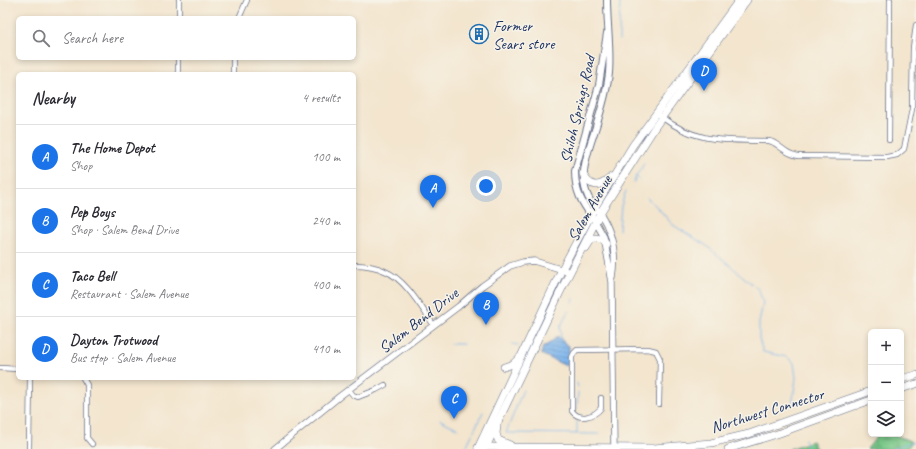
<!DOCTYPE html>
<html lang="en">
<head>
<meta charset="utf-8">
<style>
  :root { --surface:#fff; --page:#f7f7f7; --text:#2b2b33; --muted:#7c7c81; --line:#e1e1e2; --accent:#1a73e8 }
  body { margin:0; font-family:Caveat,sans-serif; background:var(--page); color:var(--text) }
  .controls { position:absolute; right:12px; bottom:12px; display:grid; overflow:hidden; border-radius:6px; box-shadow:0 2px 6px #0003 }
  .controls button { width:36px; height:36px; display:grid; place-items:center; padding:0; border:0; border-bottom:1px solid var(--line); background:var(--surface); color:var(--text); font:20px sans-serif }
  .you { position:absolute; left:486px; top:186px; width:14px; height:14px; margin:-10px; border:3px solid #fff; border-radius:50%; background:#1a73e8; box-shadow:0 0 0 6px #1a73e833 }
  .badge { display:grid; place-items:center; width:26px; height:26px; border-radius:50%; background:var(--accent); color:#fff; font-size:13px; font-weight:700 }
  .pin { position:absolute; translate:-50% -33px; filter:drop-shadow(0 1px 2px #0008) }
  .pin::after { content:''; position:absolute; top:21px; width:14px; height:12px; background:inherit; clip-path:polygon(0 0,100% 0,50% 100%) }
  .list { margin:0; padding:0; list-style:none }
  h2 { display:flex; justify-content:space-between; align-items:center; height:52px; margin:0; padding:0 16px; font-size:17px }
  h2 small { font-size:13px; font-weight:400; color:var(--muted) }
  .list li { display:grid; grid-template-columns:26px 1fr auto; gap:12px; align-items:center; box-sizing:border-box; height:64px; padding:0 16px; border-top:1px solid var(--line) }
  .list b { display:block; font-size:15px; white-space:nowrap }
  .list p { margin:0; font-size:13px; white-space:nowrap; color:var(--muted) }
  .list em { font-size:13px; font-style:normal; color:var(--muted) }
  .icon { flex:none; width:22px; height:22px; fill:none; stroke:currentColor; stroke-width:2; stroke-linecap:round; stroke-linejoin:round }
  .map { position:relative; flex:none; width:916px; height:449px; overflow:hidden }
  .search { position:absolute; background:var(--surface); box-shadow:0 2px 6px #0003; left:16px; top:16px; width:340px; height:44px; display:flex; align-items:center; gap:10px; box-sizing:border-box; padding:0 14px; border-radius:6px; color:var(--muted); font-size:15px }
  .panel { position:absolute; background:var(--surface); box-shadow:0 2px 6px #0003; left:16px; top:72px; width:340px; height:308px; border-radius:6px }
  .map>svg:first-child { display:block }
  .wetland { fill:url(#wetland-marsh); stroke:#4b7c74 }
  .water { fill:url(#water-rules); stroke:#4c72a5 }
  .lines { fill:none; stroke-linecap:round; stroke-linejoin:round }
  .stream { stroke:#7cb4ec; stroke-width:1 }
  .minor-casing { stroke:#676f85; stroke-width:6 }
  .tertiary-casing { stroke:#676f85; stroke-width:7 }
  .secondary-casing { stroke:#676f85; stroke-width:8 }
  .primary-casing { stroke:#676f85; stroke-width:8 }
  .trunk-casing { stroke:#676f85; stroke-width:8 }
  .minor { stroke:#fff; stroke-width:4.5 }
  .tertiary { stroke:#fff; stroke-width:5.5 }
  .secondary { stroke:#fff; stroke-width:6 }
  .primary { stroke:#fff; stroke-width:7 }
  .trunk { stroke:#fff; stroke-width:7 }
  .labels { text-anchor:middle; stroke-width:3; stroke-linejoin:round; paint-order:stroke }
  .poi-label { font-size:16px; fill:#1b2f5e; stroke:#f7f3e8; text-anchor:start }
  .street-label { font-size:16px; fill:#1b2f5e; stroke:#f7f3e8 }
</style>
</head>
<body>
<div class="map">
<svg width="916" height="449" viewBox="0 0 916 449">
  <defs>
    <pattern id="wetland-marsh" width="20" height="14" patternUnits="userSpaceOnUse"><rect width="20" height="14" fill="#7bca8a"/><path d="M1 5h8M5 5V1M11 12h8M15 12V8" fill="none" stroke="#64a474"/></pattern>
    <pattern id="water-rules" width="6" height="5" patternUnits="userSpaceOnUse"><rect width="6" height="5" fill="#7cb4ec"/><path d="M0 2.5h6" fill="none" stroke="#6593c2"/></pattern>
  </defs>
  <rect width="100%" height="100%" fill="#f7f3e8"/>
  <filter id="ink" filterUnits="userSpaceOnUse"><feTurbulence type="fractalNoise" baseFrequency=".025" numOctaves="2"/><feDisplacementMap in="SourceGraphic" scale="8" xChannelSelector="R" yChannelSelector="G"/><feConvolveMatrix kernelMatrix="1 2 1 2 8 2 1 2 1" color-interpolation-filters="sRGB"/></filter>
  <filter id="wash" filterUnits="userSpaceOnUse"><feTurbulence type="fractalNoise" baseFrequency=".012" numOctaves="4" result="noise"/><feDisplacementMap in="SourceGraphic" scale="16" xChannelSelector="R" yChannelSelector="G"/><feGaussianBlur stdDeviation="0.9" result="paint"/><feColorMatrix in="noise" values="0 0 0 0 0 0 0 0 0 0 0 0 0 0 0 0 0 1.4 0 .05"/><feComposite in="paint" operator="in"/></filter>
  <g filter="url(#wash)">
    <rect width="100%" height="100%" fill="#f3e5ce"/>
    <path class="wetland" d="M879,434H893L910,441L911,443L907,449H867Z
      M812,441L816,449H789Z"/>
    <path class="water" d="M557,336L567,345L569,346V364L566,366L541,354L543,347L552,342Z"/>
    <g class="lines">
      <path class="stream" d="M619,40L620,0
        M636,176L640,181
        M634,182L636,176L644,164
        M647,198L657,207L673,225L707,246L759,290L763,303L759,323V339L763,352L787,357L794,363L796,378L792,406
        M619,230L621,206L626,191
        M572,302L574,299
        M561,339L560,328L568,311
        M450,344H463
        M512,344L518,345
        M577,383L578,387
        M523,390L506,433L600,434
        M577,409L578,392
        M440,420L459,429
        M577,421V434
        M805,439L807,449
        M465,449L483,412
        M892,449L916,441"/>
    </g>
  </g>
  <g filter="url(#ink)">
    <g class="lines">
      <defs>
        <path id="minor" d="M179,18V0
          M239,18L247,0
          M178,74V58
          M233,74V58
          M660,116C697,144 725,140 769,141C775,142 778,146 783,149C788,153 793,155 798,156L887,157L897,155L904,149L912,109L913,48L916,25
          M889,140L890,0
          M354,265C365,265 375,266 385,271C405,279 421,307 433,324
          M0,368L18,369
          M83,378L87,385V438L92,444
          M349,390L353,395L358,397L376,390L385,385
          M601,398V408C594,417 579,421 572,411V357L574,353L577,350L648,349L656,351L660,359L659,404
          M29,449L30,378"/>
        <path id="tertiary" d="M600,213C613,233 617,254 613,278
          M595,221L604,237L612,282L614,449
          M275,449L340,396L459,306L482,286L510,266L523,262L534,261L570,272"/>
        <path id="secondary" d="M597,210C575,186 585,160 594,133C600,114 607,93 609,73C611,49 607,24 607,0
          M595,221C583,204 575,194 575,171L599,85L607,33"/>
        <path id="primary" d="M583,174C590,188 600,188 611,177
          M586,248L591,240L594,238L602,239L606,244
          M504,367L513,364L520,357
          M486,447L564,284L600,213L655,127L747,0
          M478,448L562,269L595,207L633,145L739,0"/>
        <path id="trunk" d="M901,379L916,375
          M901,389L916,384
          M497,427L496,433L498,440L510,445
          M478,448L491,447L654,448L711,443L749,434L871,391
          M728,449L777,434L871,400"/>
      </defs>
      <use href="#minor" class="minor-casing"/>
      <use href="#tertiary" class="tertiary-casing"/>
      <use href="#secondary" class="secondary-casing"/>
      <use href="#primary" class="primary-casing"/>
      <use href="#trunk" class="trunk-casing"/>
      <use href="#minor" class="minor"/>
      <use href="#tertiary" class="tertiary"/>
      <use href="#secondary" class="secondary"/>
      <use href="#primary" class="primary"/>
      <use href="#trunk" class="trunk"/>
    </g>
  </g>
  <defs>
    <symbol id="building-ring" viewBox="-11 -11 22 22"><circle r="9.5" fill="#f7f3e8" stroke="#1f6fb2" stroke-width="1.5"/><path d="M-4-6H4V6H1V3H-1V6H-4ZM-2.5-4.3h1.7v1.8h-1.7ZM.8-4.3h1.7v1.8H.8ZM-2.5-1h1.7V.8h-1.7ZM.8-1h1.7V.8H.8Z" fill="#1f6fb2"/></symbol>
  </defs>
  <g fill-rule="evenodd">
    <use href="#building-ring" x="468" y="23" width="22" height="22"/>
  </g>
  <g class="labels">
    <g class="poi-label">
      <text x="493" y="31">Former<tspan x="493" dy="18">Sears store</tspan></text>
    </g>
    <g class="street-label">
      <text transform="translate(577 109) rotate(-77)" y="6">Shiloh Springs Road</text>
      <text transform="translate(589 208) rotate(-60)" y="6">Salem Avenue</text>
      <text transform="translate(418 320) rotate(-38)" y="6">Salem Bend Drive</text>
      <text transform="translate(767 410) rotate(-17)" y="6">Northwest Connector</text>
    </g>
  </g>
</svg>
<div class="controls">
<button>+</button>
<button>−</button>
<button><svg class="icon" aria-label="layers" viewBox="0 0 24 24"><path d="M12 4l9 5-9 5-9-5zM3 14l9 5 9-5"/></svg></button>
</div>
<div class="you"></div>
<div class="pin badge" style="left:433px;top:208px">A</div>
<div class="pin badge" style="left:486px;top:325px">B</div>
<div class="pin badge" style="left:454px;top:419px">C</div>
<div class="pin badge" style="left:704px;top:91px">D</div>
<div class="search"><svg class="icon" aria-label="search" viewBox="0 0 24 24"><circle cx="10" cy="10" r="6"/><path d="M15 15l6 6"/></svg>Search here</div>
<section class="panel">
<h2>Nearby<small>4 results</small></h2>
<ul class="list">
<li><span class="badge">A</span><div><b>The Home Depot</b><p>Shop</p></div><em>100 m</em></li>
<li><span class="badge">B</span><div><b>Pep Boys</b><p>Shop · Salem Bend Drive</p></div><em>240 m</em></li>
<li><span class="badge">C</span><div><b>Taco Bell</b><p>Restaurant · Salem Avenue</p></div><em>400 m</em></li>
<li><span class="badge">D</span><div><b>Dayton Trotwood</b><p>Bus stop · Salem Avenue</p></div><em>410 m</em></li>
</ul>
</section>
</div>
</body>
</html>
